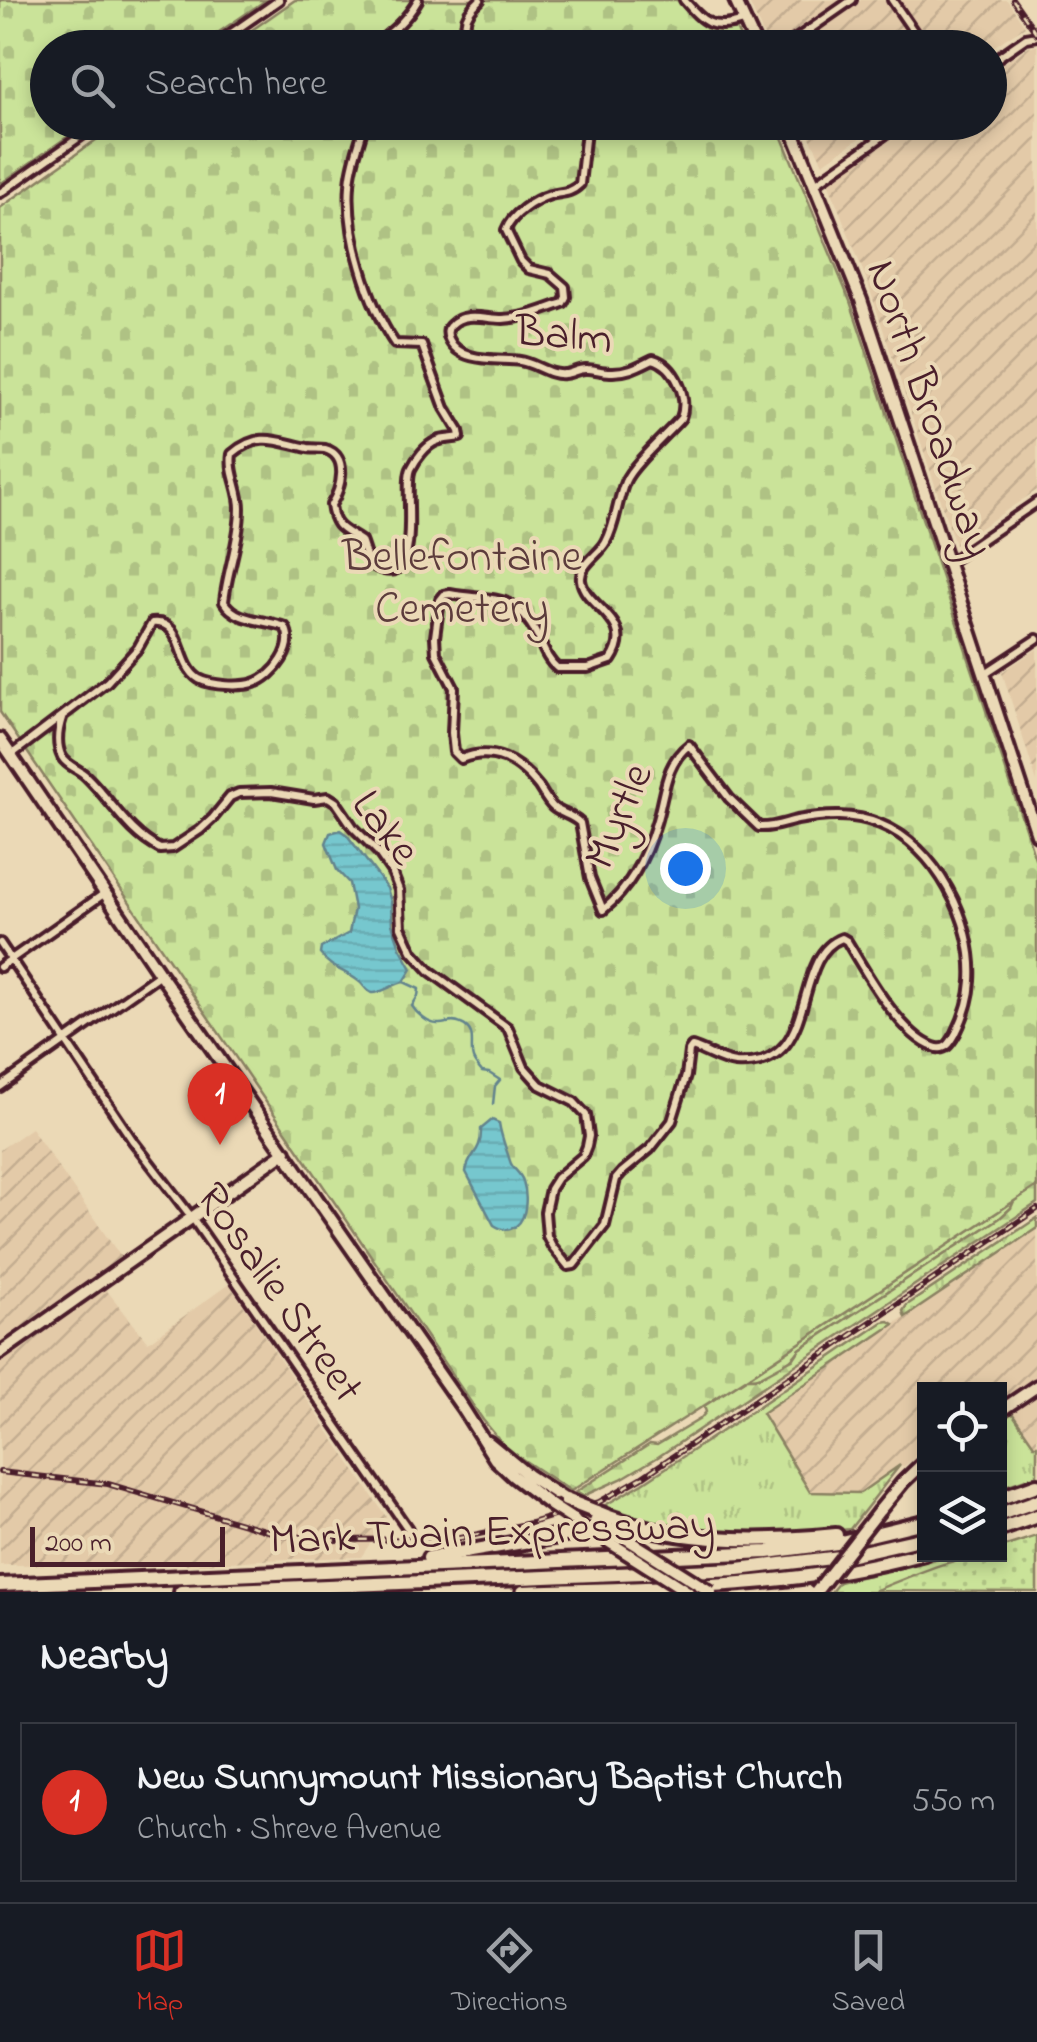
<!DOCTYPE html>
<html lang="en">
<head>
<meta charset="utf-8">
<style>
  :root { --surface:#171b24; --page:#20242c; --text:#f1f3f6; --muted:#9ea1a6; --line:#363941; --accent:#d93025 }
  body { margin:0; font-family:"Indie Flower",sans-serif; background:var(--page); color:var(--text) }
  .controls { position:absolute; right:30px; bottom:30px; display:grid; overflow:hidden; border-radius:0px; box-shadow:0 5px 15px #0003 }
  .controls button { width:90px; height:90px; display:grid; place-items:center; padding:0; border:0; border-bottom:2px solid var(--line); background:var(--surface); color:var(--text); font:50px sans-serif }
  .scale { position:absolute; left:30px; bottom:25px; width:195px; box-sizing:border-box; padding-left:10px; border:5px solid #4a1f2b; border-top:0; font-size:28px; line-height:35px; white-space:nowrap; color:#4a1f2b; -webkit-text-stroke:8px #ebd9b6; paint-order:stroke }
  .you { position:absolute; left:685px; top:868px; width:35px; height:35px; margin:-25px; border:8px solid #fff; border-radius:50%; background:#1a73e8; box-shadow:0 0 0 15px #1a73e833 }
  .badge { display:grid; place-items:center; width:65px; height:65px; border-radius:50%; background:var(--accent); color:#fff; font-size:32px; font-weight:700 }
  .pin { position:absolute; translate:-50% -82px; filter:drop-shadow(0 2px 5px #0008) }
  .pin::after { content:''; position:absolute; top:52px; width:35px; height:30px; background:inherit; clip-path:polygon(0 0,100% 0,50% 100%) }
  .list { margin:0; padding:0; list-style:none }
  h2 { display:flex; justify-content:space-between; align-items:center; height:130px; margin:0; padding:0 40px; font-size:42px }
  h2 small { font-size:32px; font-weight:400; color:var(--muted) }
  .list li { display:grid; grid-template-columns:65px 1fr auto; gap:30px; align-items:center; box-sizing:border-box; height:160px; margin:0 20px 20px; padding:0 20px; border:2px solid var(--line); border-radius:0px }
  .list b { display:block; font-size:38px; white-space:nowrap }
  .list p { margin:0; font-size:32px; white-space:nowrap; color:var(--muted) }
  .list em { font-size:32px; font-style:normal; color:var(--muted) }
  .icon { flex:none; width:55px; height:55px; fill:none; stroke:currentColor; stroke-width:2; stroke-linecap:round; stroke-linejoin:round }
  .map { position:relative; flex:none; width:1037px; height:1592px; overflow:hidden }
  .search { position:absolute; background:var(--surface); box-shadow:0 5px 15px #0003; left:30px; right:30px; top:30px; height:110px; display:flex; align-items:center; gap:25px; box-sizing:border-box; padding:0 35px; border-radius:55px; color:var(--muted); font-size:38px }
  .sheet { height:310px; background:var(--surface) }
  nav { display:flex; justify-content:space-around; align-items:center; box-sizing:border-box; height:140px; border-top:2px solid var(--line); background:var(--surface); font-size:28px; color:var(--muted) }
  nav a { display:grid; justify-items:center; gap:5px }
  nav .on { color:var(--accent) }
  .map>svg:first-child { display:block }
  .industrial { fill:url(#industrial-furrows) }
  .grass { fill:url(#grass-tufts); stroke:#8a8162; stroke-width:2.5 }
  .forest { fill:url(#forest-firs); stroke:#8a8162; stroke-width:2.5 }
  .cemetery { fill:url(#cemetery-stones); stroke:#8a8162; stroke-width:2.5 }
  .park { fill:url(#park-dots); stroke:#8a8162; stroke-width:2.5 }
  .water { fill:url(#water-rules); stroke:#64848d; stroke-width:2.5 }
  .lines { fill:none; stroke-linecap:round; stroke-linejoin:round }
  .stream { stroke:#64848d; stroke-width:2.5 }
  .street-casing { stroke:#4a1f2b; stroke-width:14 }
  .secondary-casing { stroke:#4a1f2b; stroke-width:18 }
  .highway-casing { stroke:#4a1f2b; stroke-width:20 }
  .street { stroke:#ebd9b6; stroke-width:6 }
  .secondary { stroke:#ebd9b6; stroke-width:10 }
  .highway { stroke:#ebd9b6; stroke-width:12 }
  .rail-casing { stroke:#4a1f2b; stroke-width:6 }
  .rail { stroke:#ebd9b6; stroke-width:2.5; stroke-dasharray:8; stroke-linecap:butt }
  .secondary-bridge-casing { stroke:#4a1f2b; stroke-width:18; stroke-linecap:butt }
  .highway-bridge-casing { stroke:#4a1f2b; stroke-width:20; stroke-linecap:butt }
  .secondary-bridge { stroke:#ebd9b6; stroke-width:10 }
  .highway-bridge { stroke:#ebd9b6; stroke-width:12 }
  .labels { text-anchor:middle; stroke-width:8; stroke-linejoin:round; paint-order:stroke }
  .street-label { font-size:45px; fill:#4a1f2b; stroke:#ebd9b6 }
  .park-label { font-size:45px; fill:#5d3c3c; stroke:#ebd9b6 }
</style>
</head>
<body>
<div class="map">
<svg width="1037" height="1592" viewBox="0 0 1037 1592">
  <defs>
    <pattern id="industrial-furrows" width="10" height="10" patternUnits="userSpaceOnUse" patternTransform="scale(2.5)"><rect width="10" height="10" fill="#e3caa8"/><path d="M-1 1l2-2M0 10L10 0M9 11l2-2" fill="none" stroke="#c4ad91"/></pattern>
    <pattern id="grass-tufts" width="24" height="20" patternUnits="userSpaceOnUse" patternTransform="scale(2.5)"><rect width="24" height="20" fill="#cae399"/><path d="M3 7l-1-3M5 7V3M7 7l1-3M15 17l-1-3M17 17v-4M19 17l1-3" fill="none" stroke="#afc284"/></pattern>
    <pattern id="forest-firs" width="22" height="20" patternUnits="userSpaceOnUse" patternTransform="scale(2.5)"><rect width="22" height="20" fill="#cae399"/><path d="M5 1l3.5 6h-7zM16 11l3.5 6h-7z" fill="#afc284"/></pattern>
    <pattern id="cemetery-stones" width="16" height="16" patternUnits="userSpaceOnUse" patternTransform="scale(2.5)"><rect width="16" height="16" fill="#cae399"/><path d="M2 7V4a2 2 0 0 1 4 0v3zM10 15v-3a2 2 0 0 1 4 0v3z" fill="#afc284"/></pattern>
    <pattern id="park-dots" width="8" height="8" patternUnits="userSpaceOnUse" patternTransform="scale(2.5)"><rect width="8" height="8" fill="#cae399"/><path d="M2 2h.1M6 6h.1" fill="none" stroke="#afc284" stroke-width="1.8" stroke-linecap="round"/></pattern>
    <pattern id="water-rules" width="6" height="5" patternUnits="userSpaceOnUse" patternTransform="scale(2.5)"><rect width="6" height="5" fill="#76c7ce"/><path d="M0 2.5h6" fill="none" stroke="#68aab1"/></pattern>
  </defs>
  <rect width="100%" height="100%" fill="#ebd9b6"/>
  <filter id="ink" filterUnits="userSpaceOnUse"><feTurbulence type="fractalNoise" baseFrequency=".01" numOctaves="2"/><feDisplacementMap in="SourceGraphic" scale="20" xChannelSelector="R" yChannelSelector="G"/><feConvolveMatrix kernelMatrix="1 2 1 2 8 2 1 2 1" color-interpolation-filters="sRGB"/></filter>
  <g filter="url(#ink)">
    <path class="industrial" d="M748,0H843L775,47L769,48Z
      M861,0H885L917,47H792Z
      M899,0H1007L1025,26L990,49L932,47Z
      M1029,46H1037V490L955,545L867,281L828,182L916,123L990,122V73Z
      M803,123H882L823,163Z
      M1037,649V782L1002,672Z
      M31,1128L123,1260L104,1287L148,1342L229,1284L387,1518L361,1557L258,1560L204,1564L0,1565V1150Z
      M1037,1228V1445L1034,1446L1000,1398V1390H924V1449L903,1467L899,1465L860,1493L810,1492L761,1413Z"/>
    <path class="grass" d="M1014,1201L1011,1208L1000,1218L800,1349C790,1364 765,1379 747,1378Z
      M1037,1218V1228L905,1317L903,1311L907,1305Z
      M889,1321L894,1324L762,1413L810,1492L860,1493L900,1465L850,1529C807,1535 767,1535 724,1533C682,1530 639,1529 602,1507L643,1483L731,1425L883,1322Z
      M1012,1413L1034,1445H1037V1475L1000,1488V1422Z
      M952,1555H979L916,1575L873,1592H831L839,1582Z"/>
    <path class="forest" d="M1037,1186V1203L658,1457L621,1479L583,1496L576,1492L650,1444L657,1445L700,1419L706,1412L704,1406L747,1378H757L794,1358L800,1349L1000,1218L1011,1208L1014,1201Z"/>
    <path class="cemetery" d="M0,0H266L197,47L48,48V122L87,123L0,184Z
      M295,0H678C699,23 704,32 736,29L744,47L226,48Z
      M120,123H776L850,301L1037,864V1186L747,1378L571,1491L519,1457L504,1445L483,1420L0,712V208Z"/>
    <path class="park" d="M1037,1536V1592L874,1591C914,1575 957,1554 1000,1554V1548Z"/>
    <path class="water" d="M340,830L347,835L387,888L391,902L392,924L400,947L412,969L404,982C396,983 379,994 373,993C368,993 364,986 361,983C347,971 331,969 320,954L321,948L349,933L354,909L349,883L337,870L326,843L330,833Z
      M492,1120L499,1123C501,1137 506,1148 510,1161C512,1169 520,1172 523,1181C527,1193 528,1217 516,1226C508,1232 502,1230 494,1225L466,1172C468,1154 482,1154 481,1129Z"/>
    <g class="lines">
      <path class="stream" d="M404,982L419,989L418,996L412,1006C417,1014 428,1024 438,1024C446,1025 451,1019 461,1024C478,1031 469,1046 473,1059C475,1064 479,1068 482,1072L489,1073L500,1080L495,1086L493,1104"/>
      <defs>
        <path id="street" d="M684,0C704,23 712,31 743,21
          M892,0L925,48
          M210,48L279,0
          M372,48C390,33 406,21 418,0
          M475,48C462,28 461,17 480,0
          M783,48L852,0
          M990,63L1026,38L1037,36
          M815,184L903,122
          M0,193L101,122
          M948,563L1037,502
          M984,674L1037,639
          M62,718C58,730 56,745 62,757C67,766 79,769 86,776C111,800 128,833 160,849L173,848L200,830L213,818L230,797L239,793L271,792L314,799L328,797L336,802L353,827L378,852L392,872L399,890L401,927L412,951L430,971L508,1028L524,1067L540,1085L574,1102L586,1115L589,1136L587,1146L583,1156L557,1178L550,1189L545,1212L547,1236L552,1246L568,1266L574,1265L605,1225L616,1179L622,1172L650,1149L672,1121L686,1076L689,1051L692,1047C706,1051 719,1061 735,1063C823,1070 788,958 842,938L847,941C865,971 900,1035 934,1047C946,1052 951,1042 956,1033C964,1017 970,998 971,981C975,922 936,846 880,824C853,813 825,815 797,820C784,823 772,828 759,827L729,798L689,745C664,764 665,795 656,823C646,857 630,888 603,910L590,878L580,823C571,814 561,814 553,807C547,801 543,793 539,787C519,761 493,746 461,759L454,752L452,733L454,688L436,653L435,637L440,600L444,595L450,594C493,602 513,590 537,635C543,647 547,660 557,668H588L611,660C638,620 584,607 581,580C579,565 600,554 606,542C616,524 617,501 625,482C631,466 668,433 681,418C689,397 675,365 653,359C639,366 627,373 610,372C602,372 594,369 587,369C578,368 572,374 564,374C549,376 535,363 520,361C499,358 460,364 449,339C447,334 446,329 451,325C464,311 486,319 503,319C524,318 544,310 563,303L566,297L565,287L550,274L529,269L521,261L506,230C512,214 534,200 550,195C562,192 570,194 580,184L587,122
          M11,755L107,682L138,648L152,623C185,620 175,664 199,679C212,686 241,687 254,683C275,676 296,647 285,627C264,619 236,622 224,602C227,571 240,540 240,508C240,489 229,473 232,454C260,430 278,442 308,448C314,449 319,448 325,449C350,456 341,489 331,505C334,529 343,529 361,541C365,551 366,563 376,567C426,592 402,488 411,469C416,459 426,445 437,441C444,438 452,439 460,437L459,431L445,408L422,345L395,344C368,304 346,234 350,185C351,163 360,143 365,122
          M0,943L133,1141L193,1219L408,1529
          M0,967L105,893
          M0,1087L160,974"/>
        <path id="secondary" d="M735,0L757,48
          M789,122L861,300L1037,834
          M0,739L160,974L462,1407L495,1459L513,1476L552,1506
          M0,1353L285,1152
          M1000,1411L1037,1386
          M488,1442L529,1476L566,1500
          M879,1511L903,1482L924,1462
          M586,1513L614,1531"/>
        <path id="highway" d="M1000,1498L1037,1485
          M594,1511C669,1543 756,1543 836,1535
          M1000,1514L1037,1501
          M1000,1529L1037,1516
          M429,1558L577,1533L600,1531L619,1534
          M0,1585L768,1552L837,1543L924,1522
          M181,1592L738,1569L840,1557L924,1538
          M523,1592C658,1587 794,1589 924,1553"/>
      </defs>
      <use href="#street" class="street-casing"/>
      <use href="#secondary" class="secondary-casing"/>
      <use href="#highway" class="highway-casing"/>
      <use href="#street" class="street"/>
      <use href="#secondary" class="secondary"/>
      <use href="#highway" class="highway"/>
      <defs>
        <path id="rail" d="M1013,0L1037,34
          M0,1472L108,1484L282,1535L331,1540L455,1539L531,1523L599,1502L641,1478L1037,1209"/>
      </defs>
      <use href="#rail" class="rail-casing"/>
      <use href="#rail" class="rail"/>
      <defs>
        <path id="secondary-bridge" d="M552,1506L572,1519
          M627,1539L711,1592
          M606,1540L688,1592
          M816,1592L879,1511"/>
        <path id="highway-bridge" d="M566,1500L594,1511"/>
      </defs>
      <use href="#secondary-bridge" class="secondary-bridge-casing"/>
      <use href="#highway-bridge" class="highway-bridge-casing"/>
      <use href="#secondary-bridge" class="secondary-bridge"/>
      <use href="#highway-bridge" class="highway-bridge"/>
    </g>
  </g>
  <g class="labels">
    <g class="street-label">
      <text transform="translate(564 332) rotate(5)" y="16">Balm</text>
      <text transform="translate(933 408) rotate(71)" y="16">North Broadway</text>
      <text transform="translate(616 815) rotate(-67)" y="16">Myrtle</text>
      <text transform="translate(388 826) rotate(52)" y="16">Lake</text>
      <text transform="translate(282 1291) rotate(55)" y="16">Rosalie Street</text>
      <text transform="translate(492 1529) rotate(-2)" y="16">Mark Twain Expressway</text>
    </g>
    <g class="park-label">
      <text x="462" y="570">Bellefontaine<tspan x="462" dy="52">Cemetery</tspan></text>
    </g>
  </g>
</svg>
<div class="controls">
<button><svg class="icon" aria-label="locate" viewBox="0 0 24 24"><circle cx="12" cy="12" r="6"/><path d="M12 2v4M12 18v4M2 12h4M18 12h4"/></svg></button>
<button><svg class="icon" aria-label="layers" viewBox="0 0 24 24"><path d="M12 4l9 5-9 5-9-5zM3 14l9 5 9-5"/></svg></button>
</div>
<div class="scale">200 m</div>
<div class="you"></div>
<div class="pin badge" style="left:220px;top:1145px">1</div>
<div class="search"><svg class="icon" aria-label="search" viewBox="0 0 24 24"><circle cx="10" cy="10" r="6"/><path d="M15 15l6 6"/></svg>Search here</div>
</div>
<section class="sheet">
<h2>Nearby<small></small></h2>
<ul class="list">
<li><span class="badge">1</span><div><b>New Sunnymount Missionary Baptist Church</b><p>Church · Shreve Avenue</p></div><em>550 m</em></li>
</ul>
</section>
<nav>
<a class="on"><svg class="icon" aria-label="map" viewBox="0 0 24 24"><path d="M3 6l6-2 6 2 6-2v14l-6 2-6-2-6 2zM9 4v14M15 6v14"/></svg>Map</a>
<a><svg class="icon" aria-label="directions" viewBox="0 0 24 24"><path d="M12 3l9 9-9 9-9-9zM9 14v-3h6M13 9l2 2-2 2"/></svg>Directions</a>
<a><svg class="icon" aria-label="saved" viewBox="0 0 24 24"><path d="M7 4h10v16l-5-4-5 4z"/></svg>Saved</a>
</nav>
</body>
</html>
